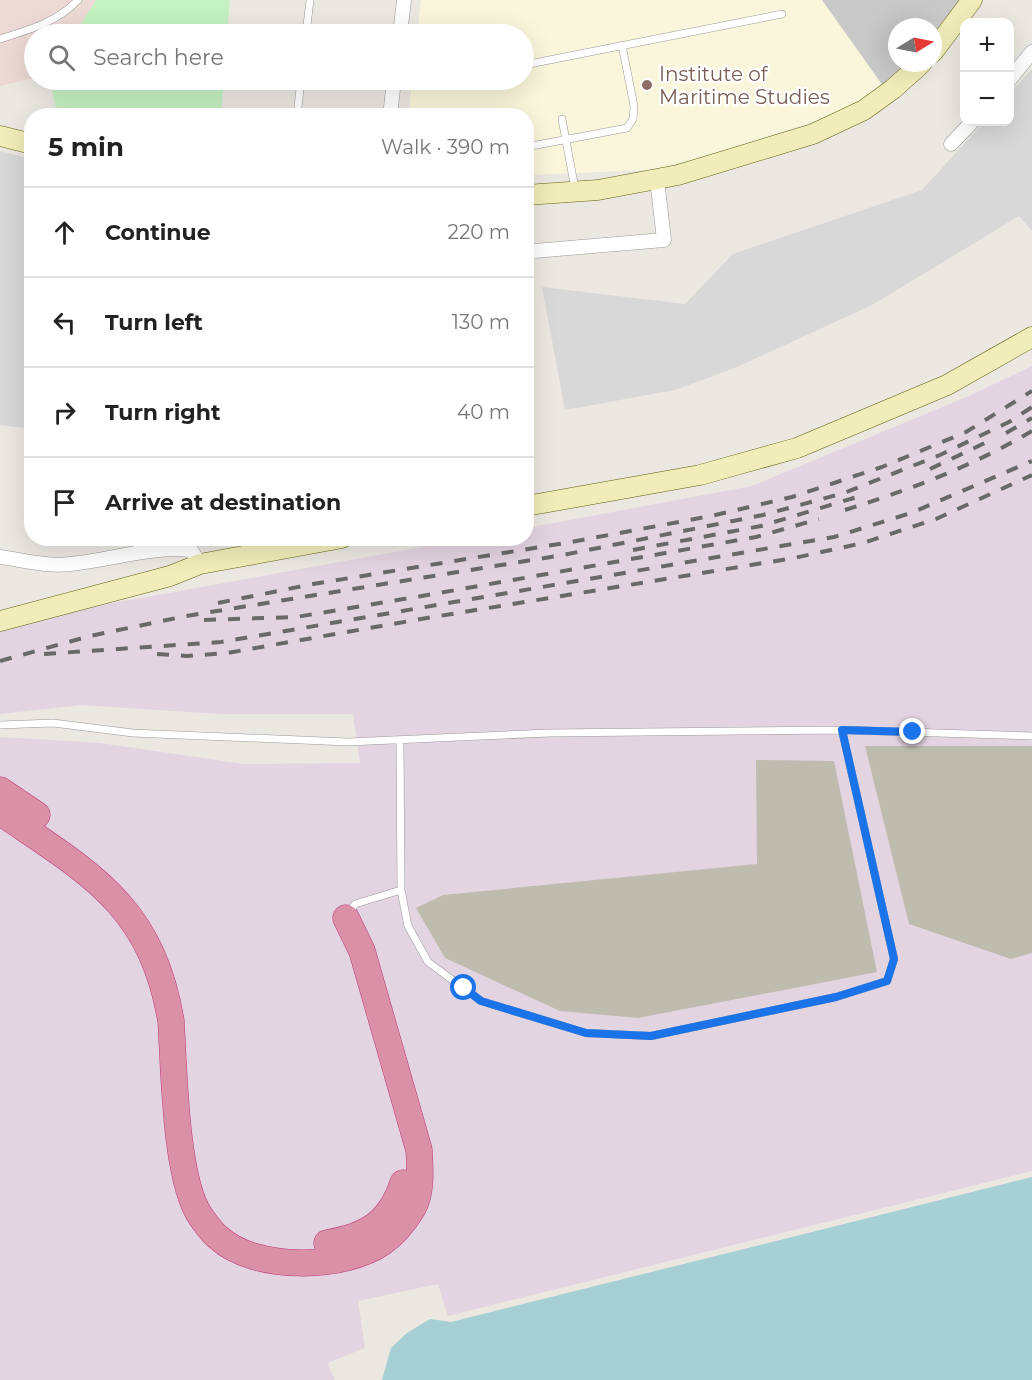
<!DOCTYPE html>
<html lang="en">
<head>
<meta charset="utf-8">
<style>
  :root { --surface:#fff; --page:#f6f6f6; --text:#222; --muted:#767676; --line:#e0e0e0 }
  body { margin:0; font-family:Montserrat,sans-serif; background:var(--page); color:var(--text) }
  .controls { position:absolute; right:18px; top:18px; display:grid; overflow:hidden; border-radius:12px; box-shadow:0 6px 24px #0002 }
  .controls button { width:54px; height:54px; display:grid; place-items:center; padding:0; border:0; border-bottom:2px solid var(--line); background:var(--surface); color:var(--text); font:30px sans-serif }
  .compass { position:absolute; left:888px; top:18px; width:54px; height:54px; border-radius:50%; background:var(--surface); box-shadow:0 6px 24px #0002; rotate:80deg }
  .stop { position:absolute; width:18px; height:18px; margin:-14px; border:4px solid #1a73e8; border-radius:50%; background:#fff }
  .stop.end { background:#1a73e8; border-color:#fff; box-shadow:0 2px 6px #0008 }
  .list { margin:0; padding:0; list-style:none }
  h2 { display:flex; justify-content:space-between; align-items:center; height:78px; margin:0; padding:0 24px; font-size:26px }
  h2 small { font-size:20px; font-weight:400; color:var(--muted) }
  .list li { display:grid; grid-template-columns:39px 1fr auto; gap:18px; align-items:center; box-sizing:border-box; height:90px; padding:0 24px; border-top:2px solid var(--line) }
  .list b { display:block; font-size:22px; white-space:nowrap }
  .list em { font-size:20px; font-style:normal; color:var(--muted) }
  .icon { flex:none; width:33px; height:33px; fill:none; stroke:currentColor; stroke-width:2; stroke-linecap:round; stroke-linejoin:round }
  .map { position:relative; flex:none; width:1032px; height:1380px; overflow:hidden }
  .search { position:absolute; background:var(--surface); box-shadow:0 6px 24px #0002; left:24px; top:24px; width:510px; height:66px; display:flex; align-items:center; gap:15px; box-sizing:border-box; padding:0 21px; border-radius:33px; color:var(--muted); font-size:22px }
  .panel { position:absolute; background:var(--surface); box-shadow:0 6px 24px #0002; left:24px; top:108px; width:510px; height:438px; border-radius:24px }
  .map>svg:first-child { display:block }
  .residential { fill:#d9d8d8 }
  .industrial { fill:#e3d4e2 }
  .education { fill:#faf6db }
  .religious { fill:#c9c9c9 }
  .military { fill:#ecd9d6 }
  .construction { fill:#bebcae }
  .park { fill:#c4f1c2 }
  .water { fill:#a6cfd4 }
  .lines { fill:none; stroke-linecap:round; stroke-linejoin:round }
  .lane-casing { stroke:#989898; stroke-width:8 }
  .street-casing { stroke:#989898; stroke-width:15 }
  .secondary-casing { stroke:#626111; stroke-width:21 }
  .highway-casing { stroke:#bf3876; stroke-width:27 }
  .lane { stroke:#fff; stroke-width:7 }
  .street { stroke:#fff; stroke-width:14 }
  .secondary { stroke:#f0edba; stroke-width:20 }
  .highway { stroke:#da91a7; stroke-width:26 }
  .rail { stroke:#696969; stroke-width:4; stroke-dasharray:12 12; stroke-linecap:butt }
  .route { stroke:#1a73e8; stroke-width:8 }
  .education-dot { fill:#8d6e63; stroke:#fff; stroke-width:2 }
  .labels { text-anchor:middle; stroke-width:4.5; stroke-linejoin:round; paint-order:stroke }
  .education-label { font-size:20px; fill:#785e54; stroke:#fff; text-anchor:start }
</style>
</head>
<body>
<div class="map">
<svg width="1032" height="1380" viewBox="0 0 1032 1380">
  <rect width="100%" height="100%" fill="#ebe7e1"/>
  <path class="residential" d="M1032,69V231L1019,216L872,305L737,367L675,390L565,410L542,287L685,304L733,254L922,190L984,122H1010V93Z
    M0,151L31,159V429L0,425Z"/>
  <path class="industrial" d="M1032,366V1171L448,1316L438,1284L358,1301L365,1348L327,1363L335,1380H0V737L100,743L244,764L360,763L353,714H221L81,705L0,714V629L63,612L467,539L526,538L527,528L752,486L969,396Z"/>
  <path class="education" d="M421,0H822L886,90L856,108L683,163L648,170L527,175L526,116H409L412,80H524V34H417Z"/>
  <path class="religious" d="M822,0H961L933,34V27H897V63H909L886,90Z"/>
  <path class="military" d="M0,0H96L75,34H34V78L0,86Z"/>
  <path class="construction" d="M865,746H1032V953L1011,959L909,924Z
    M756,760L834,761L877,972L638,1018L560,1011L445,958L416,908L443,895L757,864Z"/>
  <path class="park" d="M96,0H230L227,34H75Z
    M50,80H224L221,115H66L55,105Z"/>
  <path class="water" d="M1032,1177V1380H382L391,1348L407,1333L430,1319L451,1322Z"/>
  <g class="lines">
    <defs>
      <path id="lane" d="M306,34L310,0
        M0,39C29,30 57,22 78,0
        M524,65L782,14
        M297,116L301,80
        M562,119L575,189
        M526,147L627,128L633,119L634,106L622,45
        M0,725L53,723L133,733L348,742L550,733L842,730L1032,736
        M400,740L401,890L408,926L428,962L481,1001L586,1033L651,1036L836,997L887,981L894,959L842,730
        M348,914L355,904L401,890"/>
      <path id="street" d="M400,34L404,0
        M1010,79L1032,52
        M390,116L394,80
        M951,144L972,122
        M534,251L664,240L657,179
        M0,557C22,560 48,567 70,564C111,560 150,546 191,550L200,564"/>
      <path id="secondary" d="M933,52L972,0
        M0,136L32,144
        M526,195L598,190L678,175L813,134L864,110L893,89L922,63
        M526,506L700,475L797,448L947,385L1032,337
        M0,621L170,576L200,564L342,538"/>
      <path id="highway" d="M0,790L37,815
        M0,812C89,873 151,904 171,1021C174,1067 175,1181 201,1217C206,1224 212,1233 219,1238C255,1271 344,1270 383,1242C395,1234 405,1221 413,1208C422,1192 420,1169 419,1150L362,951L346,918
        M327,1243C367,1236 390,1223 403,1183"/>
    </defs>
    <use href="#lane" class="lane-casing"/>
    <use href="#street" class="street-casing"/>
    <use href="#secondary" class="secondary-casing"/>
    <use href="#highway" class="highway-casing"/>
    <use href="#lane" class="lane"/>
    <use href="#street" class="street"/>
    <use href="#secondary" class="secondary"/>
    <use href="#highway" class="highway"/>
    <path class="rail" d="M1006,433L1032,418
      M930,469L987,442
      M845,510C909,490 973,466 1032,431
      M633,550L761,526L857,497
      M218,603L313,584L571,542L711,516L792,497L882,467L966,432L1032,391
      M204,620L296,617L422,596L756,537L819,519
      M44,654L221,642L834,537L911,513L1032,461
      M157,654L187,656L227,653L421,619L794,558L863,543L936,519L1032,475
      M0,661L90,636L186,616L563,555L763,515L844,493L940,455L1009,422L1032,407"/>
  </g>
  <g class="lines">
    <path class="route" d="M464,988L481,1001L586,1033L651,1036L836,997L887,981L894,959L842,730L913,732"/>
  </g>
  <circle class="education-dot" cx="647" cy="85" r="6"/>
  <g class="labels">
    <g class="education-label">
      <text x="659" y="81">Institute of<tspan x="659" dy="23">Maritime Studies</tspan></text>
    </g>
  </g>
</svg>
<div class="controls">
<button>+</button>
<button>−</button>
</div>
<svg class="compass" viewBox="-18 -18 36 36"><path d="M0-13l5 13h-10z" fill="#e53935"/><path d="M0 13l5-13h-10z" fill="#767676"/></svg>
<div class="stop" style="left:464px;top:988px"></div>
<div class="stop end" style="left:913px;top:732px"></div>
<div class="search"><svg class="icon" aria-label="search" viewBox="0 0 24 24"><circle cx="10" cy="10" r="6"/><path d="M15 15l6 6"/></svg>Search here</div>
<section class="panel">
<h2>5 min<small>Walk · 390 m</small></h2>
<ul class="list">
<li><svg class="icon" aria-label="ahead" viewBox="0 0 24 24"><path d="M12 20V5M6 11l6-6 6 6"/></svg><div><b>Continue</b></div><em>220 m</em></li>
<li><svg class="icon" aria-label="left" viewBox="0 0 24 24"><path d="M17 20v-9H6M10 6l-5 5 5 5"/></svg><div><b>Turn left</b></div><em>130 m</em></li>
<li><svg class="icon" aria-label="right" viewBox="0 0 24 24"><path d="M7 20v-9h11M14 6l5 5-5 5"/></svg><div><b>Turn right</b></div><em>40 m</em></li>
<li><svg class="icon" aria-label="arrive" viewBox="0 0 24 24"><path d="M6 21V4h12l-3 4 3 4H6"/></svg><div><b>Arrive at destination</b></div></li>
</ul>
</section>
</div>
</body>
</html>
